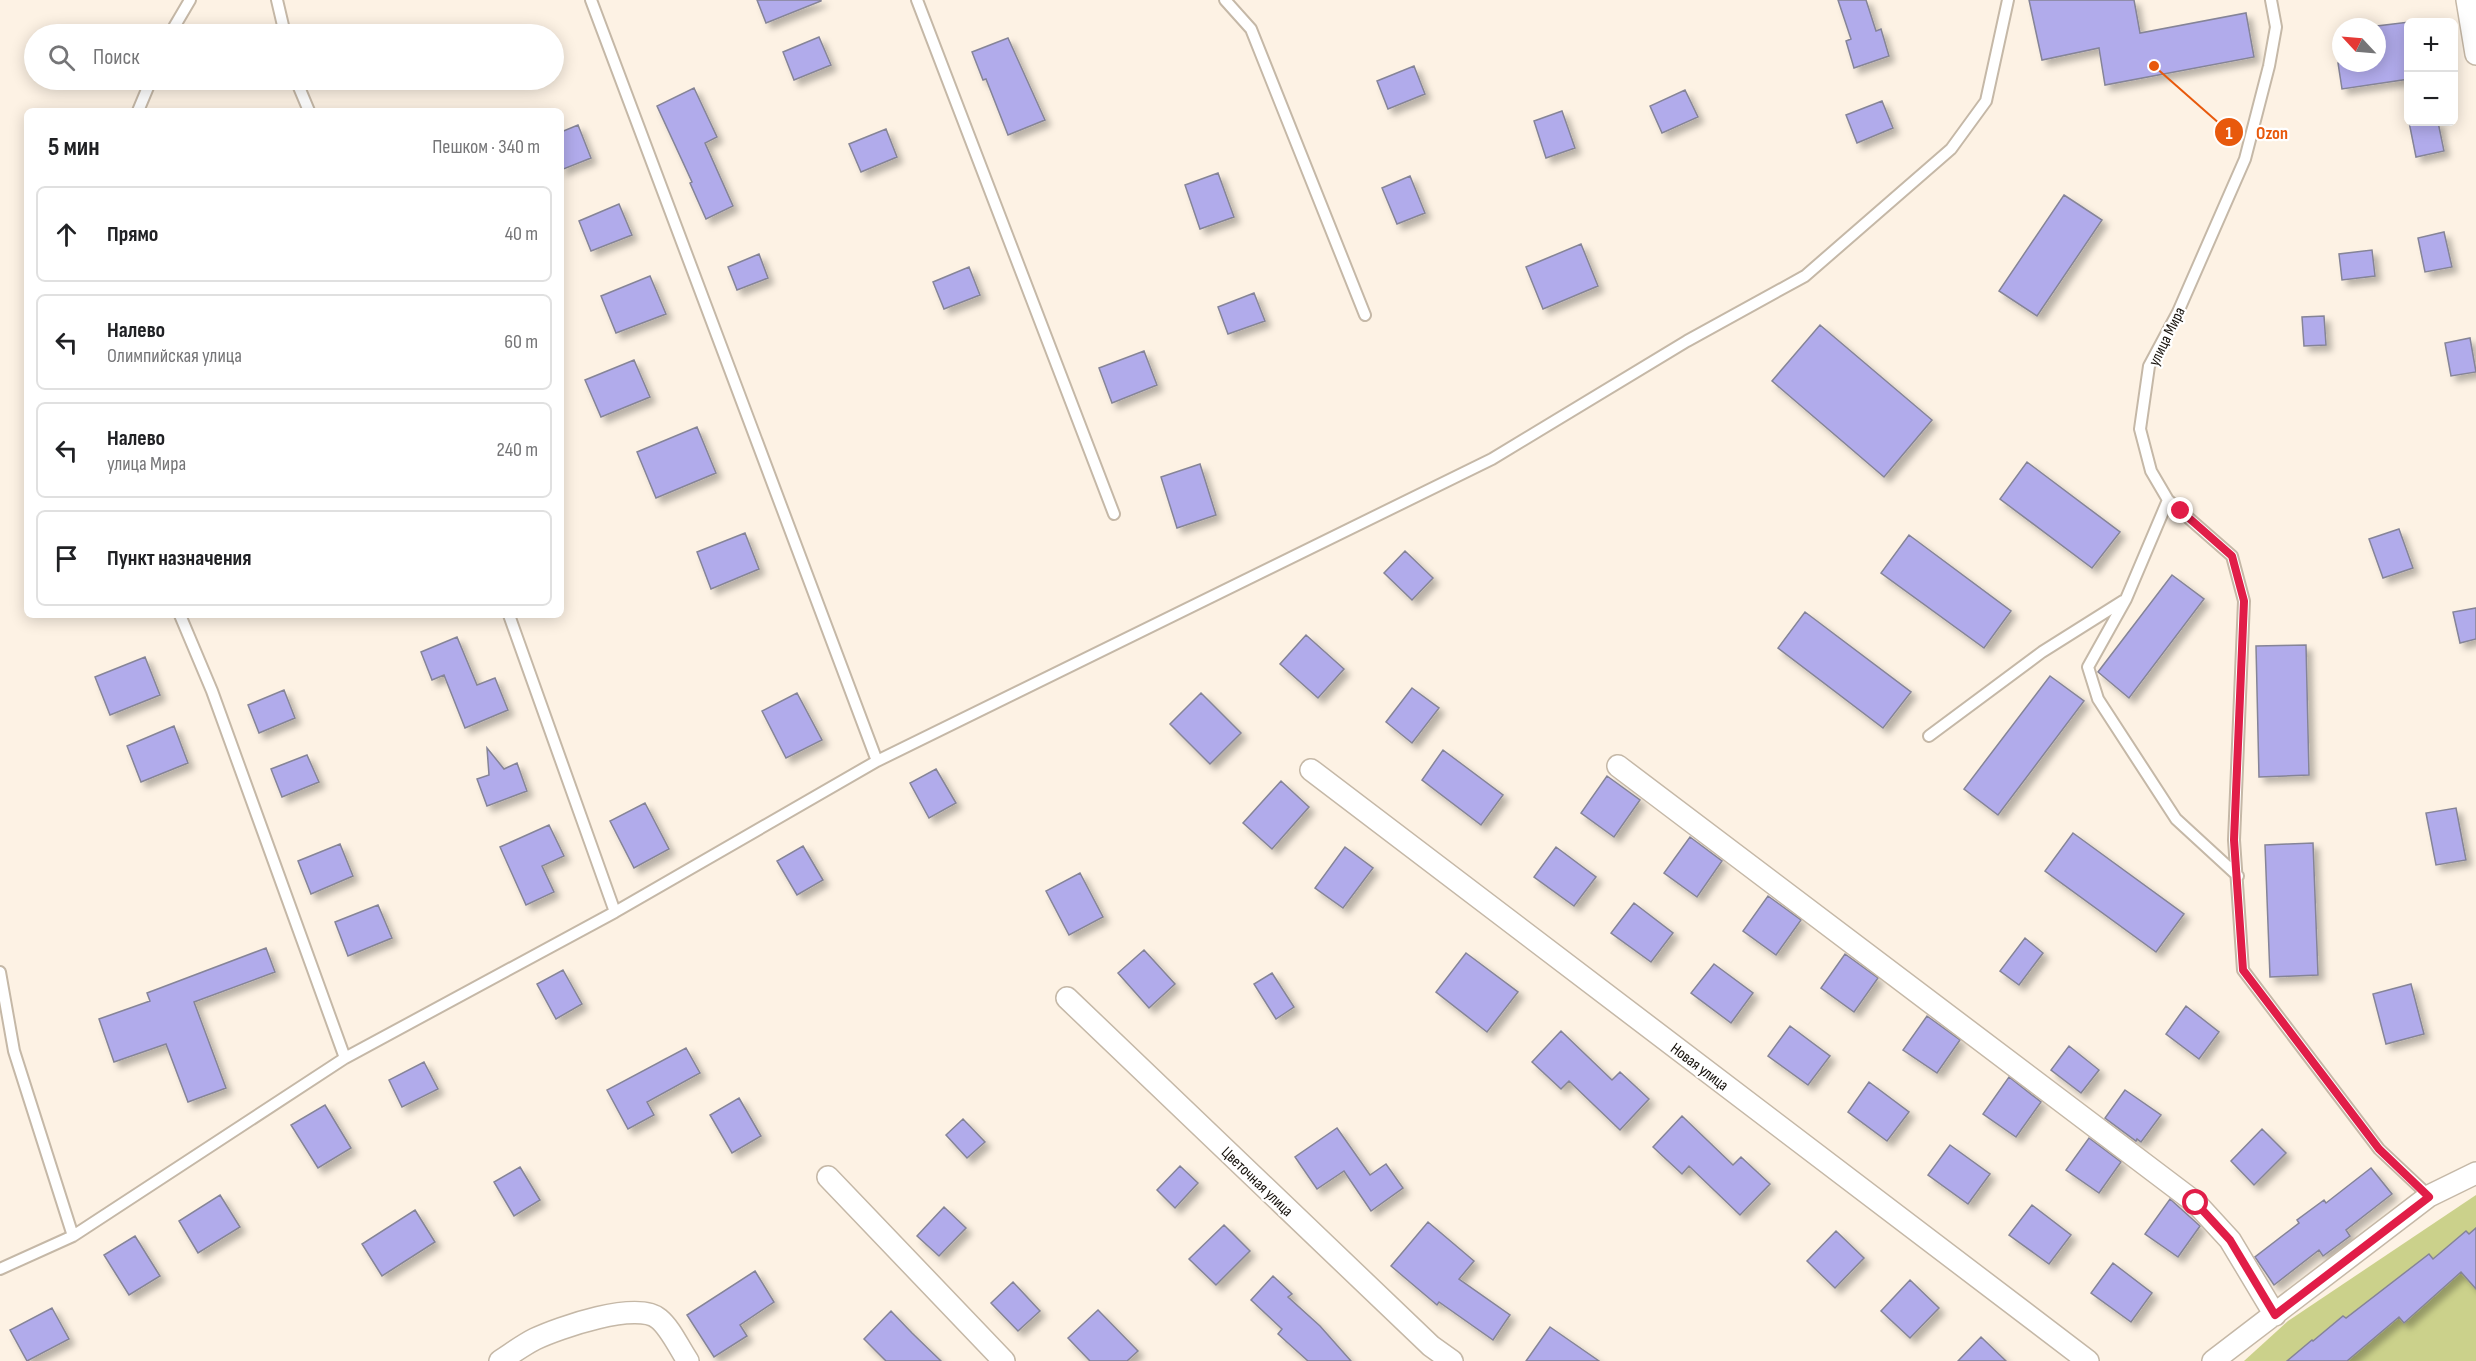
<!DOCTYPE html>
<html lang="ru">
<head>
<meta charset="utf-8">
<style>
  :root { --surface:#fff; --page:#f6f6f6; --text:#202124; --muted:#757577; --line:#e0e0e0 }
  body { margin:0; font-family:"Sofia Sans Condensed",sans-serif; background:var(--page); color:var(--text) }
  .controls { position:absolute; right:18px; top:18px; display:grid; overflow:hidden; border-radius:9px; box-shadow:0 3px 15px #0003 }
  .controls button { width:54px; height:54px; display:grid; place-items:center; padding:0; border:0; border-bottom:2px solid var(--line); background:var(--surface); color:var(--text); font:30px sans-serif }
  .compass { position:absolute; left:2332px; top:18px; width:54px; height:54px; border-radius:50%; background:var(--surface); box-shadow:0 3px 15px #0003; rotate:296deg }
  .stop { position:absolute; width:18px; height:18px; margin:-14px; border:4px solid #e11d48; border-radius:50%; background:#fff }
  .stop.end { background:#e11d48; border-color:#fff; box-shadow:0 2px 6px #0008 }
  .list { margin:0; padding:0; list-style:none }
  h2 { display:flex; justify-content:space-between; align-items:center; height:78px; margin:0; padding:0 24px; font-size:26px }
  h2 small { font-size:20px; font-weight:400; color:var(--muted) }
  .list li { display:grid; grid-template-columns:39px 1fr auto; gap:18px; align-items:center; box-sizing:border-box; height:96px; margin:0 12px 12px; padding:0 12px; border:2px solid var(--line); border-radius:9px }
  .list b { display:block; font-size:22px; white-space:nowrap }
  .list p { margin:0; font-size:20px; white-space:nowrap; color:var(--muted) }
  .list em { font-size:20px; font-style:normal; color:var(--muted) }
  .icon { flex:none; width:33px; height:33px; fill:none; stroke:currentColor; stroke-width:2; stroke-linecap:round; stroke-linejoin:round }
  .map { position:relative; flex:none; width:2476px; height:1361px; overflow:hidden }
  .search { position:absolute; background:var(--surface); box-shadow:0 3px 15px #0003; left:24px; top:24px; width:540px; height:66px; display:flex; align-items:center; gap:15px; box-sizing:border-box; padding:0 21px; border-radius:33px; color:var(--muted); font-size:22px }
  .panel { position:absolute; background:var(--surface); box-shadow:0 3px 15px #0003; left:24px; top:108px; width:540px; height:510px; border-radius:9px }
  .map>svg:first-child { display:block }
  .green { fill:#cbd18b }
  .building { fill:#b1abeb; stroke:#858497; stroke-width:1.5; filter:url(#shadow) }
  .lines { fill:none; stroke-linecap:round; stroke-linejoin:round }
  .service-casing { stroke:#c5b8a7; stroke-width:14 }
  .minor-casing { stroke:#c5b8a7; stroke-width:24 }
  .service { stroke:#fff; stroke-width:10 }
  .minor { stroke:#fff; stroke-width:21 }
  .route { stroke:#e11d48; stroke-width:8 }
  .labels { text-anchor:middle; stroke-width:4.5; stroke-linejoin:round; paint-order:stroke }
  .street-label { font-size:16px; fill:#16110b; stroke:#fff }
  .leader { fill:none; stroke:#e8590c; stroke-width:2 }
  .callout-dot { fill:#e8590c; stroke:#fff; stroke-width:2 }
  .mark-label { font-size:18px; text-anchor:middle; font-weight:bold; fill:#fff }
  .callout-label { font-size:18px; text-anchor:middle; font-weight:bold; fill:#e8590c; stroke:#fff; stroke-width:4.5; stroke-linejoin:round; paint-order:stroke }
</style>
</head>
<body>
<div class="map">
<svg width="2476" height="1361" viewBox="0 0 2476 1361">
  <defs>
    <filter id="shadow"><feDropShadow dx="5.5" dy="5.5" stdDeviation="3" flood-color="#0004"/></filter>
  </defs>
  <rect width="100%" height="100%" fill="#fdf2e4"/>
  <path class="green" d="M2476,1195V1361H2244L2288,1321Z"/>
  <path class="building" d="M757,0H821V1L766,23Z
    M1838,0H1866L1876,31L1881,29L1889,56L1854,68L1846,41L1851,39Z
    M2029,0H2134L2140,33L2246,13L2254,57L2105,85L2099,48L2042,60Z
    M2409,22V79L2342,89L2338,63H2377V26Z
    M819,37L831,65L794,80L783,52Z
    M1008,38L1045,120L1008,135L986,79L983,80L972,52Z
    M1414,66L1425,94L1388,109L1377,81Z
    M694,88L717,137L705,143L733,206L706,219L690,183L692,182L657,106Z
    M1685,90L1698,117L1662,133L1650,106Z
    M1882,101L1893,128L1857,143L1846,115Z
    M1562,111L1575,148L1546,158L1534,121Z
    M2409,122H2438L2444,151L2416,157Z
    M578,125L591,158L561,170V132Z
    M886,129L897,157L861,172L849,144Z
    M1218,173L1234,217L1200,229L1185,185Z
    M1410,176L1425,213L1397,224L1382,188Z
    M2064,195L2102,220L2037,316L1999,291Z
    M619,204L632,235L591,251L579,221Z
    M2444,232L2452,267L2425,272L2418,238Z
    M1581,244L1598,286L1543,309L1526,267Z
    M2372,250L2375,276L2342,280L2339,254Z
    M759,254L768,278L737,290L728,267Z
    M969,267L980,295L944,309L933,282Z
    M650,276L666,314L616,333L601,296Z
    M1254,293L1265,321L1228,334L1218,307Z
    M2324,316L2326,345L2304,346L2302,317Z
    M1820,325L1932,420L1884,477L1772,381Z
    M2470,338L2476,372L2451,376L2445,343Z
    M1144,351L1157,385L1112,403L1099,368Z
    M634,360L650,397L601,417L585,380Z
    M697,427L716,473L656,498L637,452Z
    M2027,462L2120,532L2092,568L2000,499Z
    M1200,464L1216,515L1177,528L1161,477Z
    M2399,529L2413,568L2383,578L2369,539Z
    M745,533L759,569L711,589L697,552Z
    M1909,535L2011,611L1984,648L1881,573Z
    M1405,551L1433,578L1412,600L1384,573Z
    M2172,575L2204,599L2129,698L2098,672Z
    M2476,608V639L2460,643L2453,612Z
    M1805,612L1911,692L1883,728L1778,648Z
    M1306,635L1344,669L1318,698L1280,664Z
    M457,637L477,685L495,678L508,710L465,728L444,675L432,680L421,652Z
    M2306,645L2309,775L2259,777L2256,646Z
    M145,657L160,695L110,715L95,677Z
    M2050,676L2084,701L1998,815L1964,789Z
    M1412,688L1439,708L1412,743L1386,722Z
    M284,690L295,718L259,733L248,705Z
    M797,693L822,740L786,758L762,711Z
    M1201,693L1241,733L1210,764L1170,724Z
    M174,726L188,763L141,782L127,746Z
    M487,748L504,769L517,763L527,791L487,806L477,779L489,775Z
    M1443,750L1503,795L1481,825L1422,780Z
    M307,755L319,782L282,797L271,769Z
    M936,769L956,803L929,818L910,783Z
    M1607,776L1640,800L1614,837L1581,813Z
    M1281,781L1309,807L1272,849L1243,823Z
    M645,803L669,849L634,868L610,821Z
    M2456,808L2466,860L2436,865L2426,813Z
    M549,825L564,856L542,866L554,892L526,905L500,847Z
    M2073,833L2184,914L2156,952L2045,871Z
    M1690,837L1722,861L1697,897L1664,873Z
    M2313,843L2318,975L2270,977L2265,845Z
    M340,844L353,876L311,894L298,861Z
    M803,846L823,880L797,895L777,861Z
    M1345,847L1373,868L1343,908L1315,888Z
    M1556,847L1596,877L1574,906L1534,877Z
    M1080,873L1103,917L1069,935L1046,891Z
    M1768,896L1801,920L1776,955L1743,931Z
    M1634,903L1673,933L1651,962L1611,933Z
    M378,905L392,938L348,956L335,922Z
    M2025,938L2043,953L2019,985L2000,971Z
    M266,948L275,972L194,1002L226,1088L188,1102L166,1044L114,1062L99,1019L150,1001L147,993Z
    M1144,950L1175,984L1149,1008L1118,973Z
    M1466,953L1518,992L1487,1032L1436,992Z
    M1845,954L1878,978L1854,1012L1821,988Z
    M1714,964L1753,993L1731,1023L1691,993Z
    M563,970L582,1004L556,1019L537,984Z
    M1272,973L1294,1007L1276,1019L1254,984Z
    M2411,984L2424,1034L2386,1044L2373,994Z
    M2186,1006L2219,1032L2199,1059L2166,1034Z
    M1927,1016L1960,1040L1937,1073L1903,1050Z
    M1790,1026L1830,1056L1808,1085L1768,1056Z
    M1561,1031L1612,1080L1620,1072L1649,1099L1620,1130L1569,1081L1561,1089L1532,1062Z
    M2069,1046L2099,1070L2081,1093L2051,1070Z
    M686,1048L700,1073L647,1102L654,1115L628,1129L607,1090Z
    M424,1062L438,1089L402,1107L389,1080Z
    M2009,1077L2041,1102L2016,1137L1983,1114Z
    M1869,1082L1909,1112L1887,1141L1848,1112Z
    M2125,1090L2161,1115L2141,1142L2137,1139L2136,1141L2105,1118Z
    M739,1098L761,1136L732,1153L710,1115Z
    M325,1105L351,1148L318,1168L291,1125Z
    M1682,1116L1733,1165L1741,1157L1770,1184L1740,1215L1689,1166L1682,1174L1653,1147Z
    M963,1119L985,1142L967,1158L946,1135Z
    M1337,1128L1370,1175L1386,1164L1403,1188L1371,1211L1344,1171L1317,1189L1295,1157Z
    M2262,1129L2286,1153L2254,1185L2231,1161Z
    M2089,1138L2121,1162L2099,1193L2066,1170Z
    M1950,1145L1990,1174L1968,1204L1928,1175Z
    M1180,1166L1198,1183L1175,1208L1157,1190Z
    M520,1167L540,1200L514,1216L494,1182Z
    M2371,1168L2392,1194L2346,1230L2350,1236L2323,1256L2319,1250L2274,1285L2255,1257L2299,1223L2297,1220L2324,1200L2326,1203Z
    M220,1195L240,1227L198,1253L179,1221Z
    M2170,1199L2200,1226L2178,1257L2145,1234Z
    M2032,1205L2071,1235L2049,1264L2009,1235Z
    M944,1207L966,1228L939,1256L917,1236Z
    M415,1210L435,1242L382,1276L362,1244Z
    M1428,1222L1474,1261L1459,1279L1510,1315L1493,1340L1439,1302L1437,1305L1391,1266Z
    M1224,1225L1250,1251L1216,1285L1189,1259Z
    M2476,1228V1289L2461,1272L2404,1323L2399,1317L2347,1361H2287L2312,1340L2313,1341L2343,1316L2346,1318L2429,1254L2433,1259L2466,1231L2469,1234Z
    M1836,1231L1864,1258L1835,1288L1807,1261Z
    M135,1236L160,1276L129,1295L104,1255Z
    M2113,1263L2152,1293L2131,1322L2091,1293Z
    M755,1271L774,1302L740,1325L747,1336L714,1357L687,1315Z
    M1273,1276L1292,1294L1288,1297L1320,1326L1351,1361H1308L1278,1334L1282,1329L1251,1300Z
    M1910,1280L1939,1308L1910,1338L1881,1311Z
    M1013,1282L1040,1311L1018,1331L991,1303Z
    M52,1308L69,1339L27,1361L10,1330Z
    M1098,1310L1138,1351L1127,1361H1090L1068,1338Z
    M891,1311L912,1333L941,1361H886L864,1339Z
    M1550,1327L1599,1361H1526Z
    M1981,1337L2006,1361H1958Z"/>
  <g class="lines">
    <defs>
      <path id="service" d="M277,0L285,34
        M591,0L877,761
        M917,0L1114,514
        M1225,0L1251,29L1365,315
        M2271,0L2276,27L2269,66L2245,159L2178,312L2149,366L2140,429L2151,471L2168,500L2232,556L2244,601L2234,840L2243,970L2379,1149L2429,1196
        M170,34L190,0
        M296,80L309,111
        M138,111L151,80
        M2168,500L2126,599L2088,667L2098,699L2176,819L2238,876
        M180,615L212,691L345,1058
        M509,615L615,912
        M1929,736L2042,652L2123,601
        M0,972L14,1051L73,1236
        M0,1269L73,1236L345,1058L615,912L877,761L1492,459L1687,341L1805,276L1951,149L1986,101L2008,0"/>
      <path id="minor" d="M2467,0L2476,54
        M1618,766L2196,1203L2230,1240L2275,1315
        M1311,770L2088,1361
        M1067,998L1431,1346L1452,1361
        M828,1177L1004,1361
        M500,1361C511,1354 523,1345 535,1339C558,1328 638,1300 659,1319C671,1329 679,1348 688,1361
        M2213,1361L2429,1196L2476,1173"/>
    </defs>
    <use href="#service" class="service-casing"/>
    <use href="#minor" class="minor-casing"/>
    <use href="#service" class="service"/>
    <use href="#minor" class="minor"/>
  </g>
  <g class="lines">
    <path class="route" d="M2181,511L2232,556L2244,601L2234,840L2243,970L2379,1149L2429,1197L2275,1315L2230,1240L2196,1203"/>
  </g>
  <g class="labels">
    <g class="street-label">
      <text transform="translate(2166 336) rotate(-64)" y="6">улица Мира</text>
      <text transform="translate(1700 1066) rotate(37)" y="6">Новая улица</text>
      <text transform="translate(1258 1181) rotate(44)" y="6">Цветочная улица</text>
    </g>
  </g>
  <path class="leader" d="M2154 66L2229 132"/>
  <g class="callout-dot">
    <circle cx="2154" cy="66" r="6"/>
    <circle cx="2229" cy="132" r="15"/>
  </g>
  <g class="mark-label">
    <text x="2229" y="139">1</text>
  </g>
  <g class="callout-label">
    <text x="2272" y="139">Ozon</text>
  </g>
</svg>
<div class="controls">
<button>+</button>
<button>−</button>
</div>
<svg class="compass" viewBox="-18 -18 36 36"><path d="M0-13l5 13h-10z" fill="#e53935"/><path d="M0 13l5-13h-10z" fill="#757577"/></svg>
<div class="stop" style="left:2196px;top:1203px"></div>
<div class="stop end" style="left:2181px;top:511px"></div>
<div class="search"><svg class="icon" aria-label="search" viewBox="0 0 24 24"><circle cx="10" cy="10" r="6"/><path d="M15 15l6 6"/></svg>Поиск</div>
<section class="panel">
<h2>5 мин<small>Пешком · 340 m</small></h2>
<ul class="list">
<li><svg class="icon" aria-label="ahead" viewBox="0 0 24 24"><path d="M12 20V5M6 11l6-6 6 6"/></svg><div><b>Прямо</b></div><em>40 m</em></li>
<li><svg class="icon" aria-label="left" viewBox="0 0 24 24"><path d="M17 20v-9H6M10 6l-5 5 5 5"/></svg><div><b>Налево</b><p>Олимпийская улица</p></div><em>60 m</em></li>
<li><svg class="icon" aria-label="left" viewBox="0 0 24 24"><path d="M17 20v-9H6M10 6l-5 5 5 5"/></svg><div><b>Налево</b><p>улица Мира</p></div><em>240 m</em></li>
<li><svg class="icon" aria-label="arrive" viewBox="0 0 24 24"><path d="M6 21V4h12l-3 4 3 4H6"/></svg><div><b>Пункт назначения</b></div></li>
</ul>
</section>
</div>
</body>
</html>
